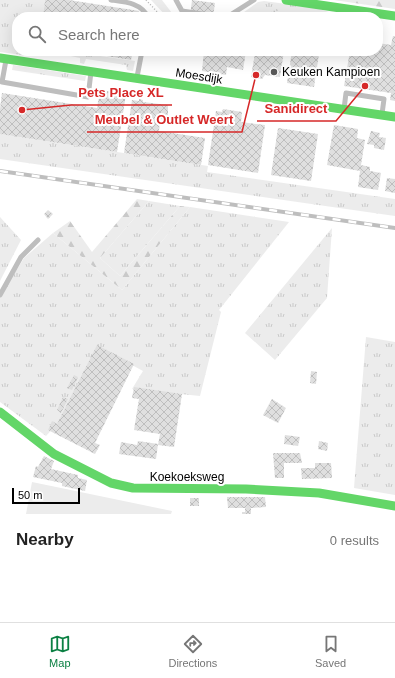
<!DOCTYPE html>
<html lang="en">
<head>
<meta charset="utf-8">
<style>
  :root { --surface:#fff; --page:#f2f2f2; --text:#222; --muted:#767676; --line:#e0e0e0; --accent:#0b8043 }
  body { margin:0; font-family:Helvetica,sans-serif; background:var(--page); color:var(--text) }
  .scale { position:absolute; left:12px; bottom:10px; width:68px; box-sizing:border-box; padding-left:4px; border:2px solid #000; border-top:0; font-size:11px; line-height:14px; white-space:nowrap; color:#000; -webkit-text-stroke:3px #fff; paint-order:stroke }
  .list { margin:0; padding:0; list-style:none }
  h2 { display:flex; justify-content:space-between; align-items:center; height:52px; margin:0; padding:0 16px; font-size:17px }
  h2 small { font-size:13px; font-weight:400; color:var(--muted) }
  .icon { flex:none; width:22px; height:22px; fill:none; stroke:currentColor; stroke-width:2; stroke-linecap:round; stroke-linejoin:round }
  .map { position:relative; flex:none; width:395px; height:514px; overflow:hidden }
  .search { position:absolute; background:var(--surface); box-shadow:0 4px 16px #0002; left:12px; right:12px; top:12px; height:44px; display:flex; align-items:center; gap:10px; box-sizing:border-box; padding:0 14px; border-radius:16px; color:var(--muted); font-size:15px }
  .sheet { height:108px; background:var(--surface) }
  nav { display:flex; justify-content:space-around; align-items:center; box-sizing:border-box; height:56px; border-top:1px solid var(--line); background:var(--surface); font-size:11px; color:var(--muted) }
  nav a { display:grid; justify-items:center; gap:2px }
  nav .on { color:var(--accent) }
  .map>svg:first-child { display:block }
  .grass { fill:url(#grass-tufts) }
  .forest { fill:url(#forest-firs) }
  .pitch { fill:#ececec }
  .building { fill:url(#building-cross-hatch) }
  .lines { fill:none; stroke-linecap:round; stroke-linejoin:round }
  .path { stroke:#b9b9b9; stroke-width:1.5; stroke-dasharray:1 2; stroke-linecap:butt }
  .lane { stroke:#bebebe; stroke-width:5 }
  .fast { stroke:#63d668; stroke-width:9 }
  .rail-casing { stroke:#bebebe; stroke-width:4 }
  .rail { stroke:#fff; stroke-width:2.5; stroke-dasharray:8; stroke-linecap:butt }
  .poi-dot { fill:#595959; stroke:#fff; stroke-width:1.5 }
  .labels { text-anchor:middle; stroke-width:4; stroke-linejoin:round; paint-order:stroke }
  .poi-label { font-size:12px; fill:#000; stroke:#fff; text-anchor:start }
  .street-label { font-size:12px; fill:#000; stroke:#fff }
  .leader { fill:none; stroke:#d62828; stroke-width:1.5 }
  .callout-dot { fill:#d62828; stroke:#fff; stroke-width:1.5 }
  .callout-label { font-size:13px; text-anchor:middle; font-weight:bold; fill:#d62828; stroke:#fff; stroke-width:4; stroke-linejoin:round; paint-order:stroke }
</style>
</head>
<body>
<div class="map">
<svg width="395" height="514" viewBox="0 0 395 514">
  <defs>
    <pattern id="grass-tufts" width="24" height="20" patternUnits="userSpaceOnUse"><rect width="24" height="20" fill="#ececec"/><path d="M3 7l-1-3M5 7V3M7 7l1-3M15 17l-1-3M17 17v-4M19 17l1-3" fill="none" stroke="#c9c9c9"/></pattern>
    <pattern id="forest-firs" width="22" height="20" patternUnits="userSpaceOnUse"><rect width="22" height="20" fill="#ececec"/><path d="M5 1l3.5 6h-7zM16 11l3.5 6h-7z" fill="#c9c9c9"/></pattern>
    <pattern id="building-cross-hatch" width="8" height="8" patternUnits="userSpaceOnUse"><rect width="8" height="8" fill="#dfdfdf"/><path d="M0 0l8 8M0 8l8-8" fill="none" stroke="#bebebe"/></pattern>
  </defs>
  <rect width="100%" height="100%" fill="#fff"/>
  <path class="grass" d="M0,0H45L43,17H17V51H23L22,55L0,52Z
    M151,0H162L175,17H167Z
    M264,1L316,8L338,15V17H280L263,14L259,17H237L258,2Z
    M66,51L135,61L133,71L127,70L126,65L86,59L84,64L80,63V58L66,55Z
    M13,65L86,76L85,81L12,70Z
    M0,134L208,166L207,172L395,199V216L0,159Z
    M149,201L180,206L120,276L100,258Z
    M190,207L289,222L219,310L221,312L200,396L132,389L143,371L97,346L58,423L46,436L0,402V297L24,258L53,233L122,290Z
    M0,217L21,240L0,281Z
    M332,228L327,298L275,360L245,333Z
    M366,337L395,342V495L354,488Z"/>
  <path class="forest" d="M334,0H395V9Z
    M137,199L149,201L100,258L120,276L180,206L190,207L122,290L53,233L70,221L92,252Z"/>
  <path class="pitch" d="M32,482L172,511L171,514H26Z"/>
  <path class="building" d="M45,0H69L139,11L138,17H43Z
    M192,0L215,3L213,17H190Z
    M393,36H395V101L390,100L391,93L344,86L350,51H378V43L391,45Z
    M76,51H133L131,60Z
    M204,51H246L243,70L227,67L226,75L202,71Z
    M264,51H284L280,77L265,75L262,79L251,77L255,53L263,54Z
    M292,51H326L319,54L314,87L287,83Z
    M100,90L126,94L117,152L0,134V109L2,93L97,108Z
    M139,99L143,100V102L168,105V120L160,119L159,131L205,138L201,165L124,153L132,100L139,101Z
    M223,109L242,112L241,122L265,125L258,173L208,165L216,111L222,112Z
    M334,125L358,129L357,138L365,140L361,165L370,167V171L381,173L378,190L358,187L360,171L327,165Z
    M278,128L318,134L311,181L271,175Z
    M371,131L380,133L379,137L386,138L384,150L374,148V145L367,144Z
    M387,178L395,179V193L385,191Z
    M48,210L53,214L48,219L44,214Z
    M97,345L134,364L95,443L100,445L95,454L48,430L52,421L57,424Z
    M311,371L317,372L316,384L310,383Z
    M74,375L78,377L72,390L67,388Z
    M134,387L182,394L174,447L158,445L160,434L134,430L139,399L132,398Z
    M63,397L68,399L61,413L57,410Z
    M272,399L286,408L278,423L263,415Z
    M285,435L300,437L298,446L284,444Z
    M138,441L158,444L156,459L119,454L121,442L137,445Z
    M319,441L328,443L327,451L318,449Z
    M273,453H300L302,463H284V478H275Z
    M44,456L54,461L51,469L78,475V478L87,480L85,491L62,486V483L33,477L36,466L38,467Z
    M315,463H331L332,478L302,479L301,468H315Z
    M227,497H265L266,507L251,508V514H242V512H245V508H228Z
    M190,498H199V506H190Z"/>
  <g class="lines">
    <path class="path" d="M146,0L162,17
      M263,17L279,9"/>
    <path class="lane" d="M111,0C126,2 141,3 148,17
      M176,0L182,11L222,17
      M227,17L254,0
      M6,60L2,82L88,97L91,72
      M137,77L142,51
      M344,109L346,93L384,99L382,114
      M0,295L21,257L38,240"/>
    <path class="fast" d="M286,0L395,16
      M0,58L395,117
      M0,412L54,454L111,483L133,488L246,489L319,493L395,506"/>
    <defs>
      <path id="rail" d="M0,171L395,228"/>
    </defs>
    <use href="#rail" class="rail-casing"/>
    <use href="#rail" class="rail"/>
  </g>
  <circle class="poi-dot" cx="274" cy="72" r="4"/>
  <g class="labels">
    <g class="poi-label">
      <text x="282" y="76">Keuken Kampioen</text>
    </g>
    <g class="street-label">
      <text transform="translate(199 76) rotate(9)" y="4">Moesdijk</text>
      <text x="187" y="481">Koekoeksweg</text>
    </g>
  </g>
  <path class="leader" d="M22 110L71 105H172M365 86L336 121H257M256 75L242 132H87"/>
  <g class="callout-dot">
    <circle cx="22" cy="110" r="4"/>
    <circle cx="365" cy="86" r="4"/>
    <circle cx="256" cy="75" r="4"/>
  </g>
  <g class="callout-label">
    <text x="121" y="97">Pets Place XL</text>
    <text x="296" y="113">Sanidirect</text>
    <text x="164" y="124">Meubel &amp; Outlet Weert</text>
  </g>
</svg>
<div class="scale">50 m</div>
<div class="search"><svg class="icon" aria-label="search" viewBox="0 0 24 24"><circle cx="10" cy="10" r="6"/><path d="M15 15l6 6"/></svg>Search here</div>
</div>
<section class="sheet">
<h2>Nearby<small>0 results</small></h2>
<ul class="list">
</ul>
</section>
<nav>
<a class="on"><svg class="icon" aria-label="map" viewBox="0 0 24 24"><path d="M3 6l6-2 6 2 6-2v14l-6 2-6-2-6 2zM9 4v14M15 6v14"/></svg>Map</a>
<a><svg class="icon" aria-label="directions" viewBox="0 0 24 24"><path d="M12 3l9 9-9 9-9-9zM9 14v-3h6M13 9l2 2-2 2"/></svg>Directions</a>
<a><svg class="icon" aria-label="saved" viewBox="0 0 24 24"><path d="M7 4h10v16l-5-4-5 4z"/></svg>Saved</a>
</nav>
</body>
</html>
